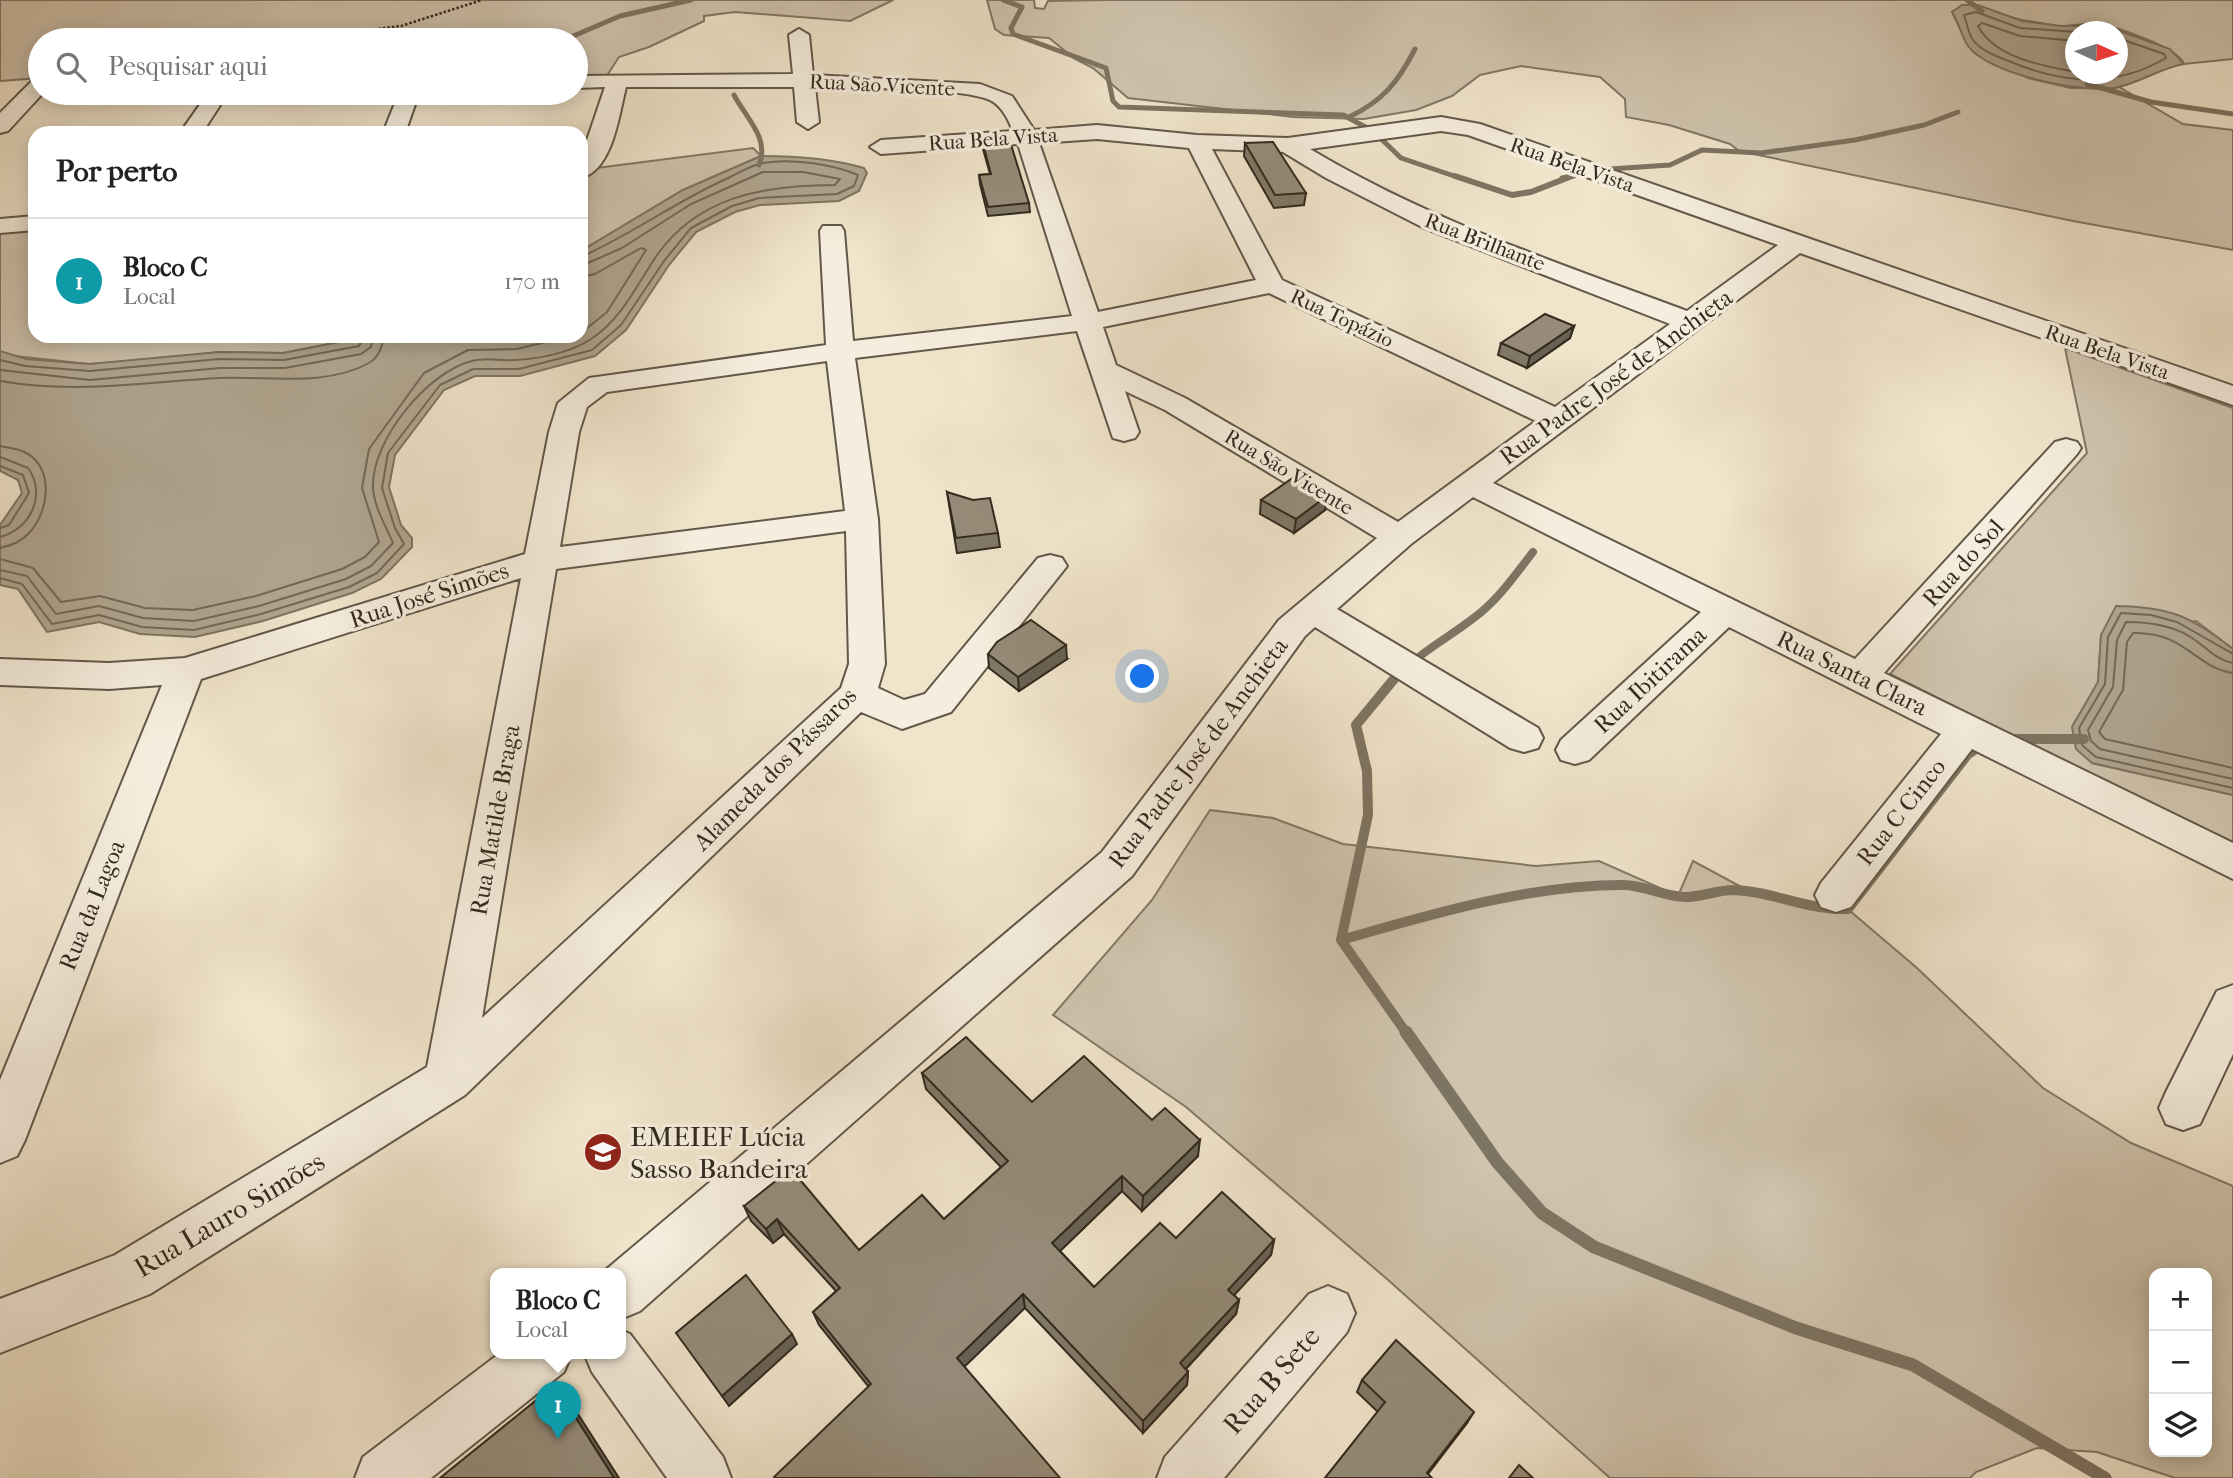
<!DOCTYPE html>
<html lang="pt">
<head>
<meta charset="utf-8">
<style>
  :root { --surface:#fff; --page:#f6f6f6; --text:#222; --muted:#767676; --line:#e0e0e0; --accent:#8f2418 }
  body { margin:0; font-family:"IM FELL French Canon",serif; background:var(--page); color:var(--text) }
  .controls { position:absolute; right:21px; bottom:21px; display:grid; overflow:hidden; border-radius:14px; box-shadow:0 4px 18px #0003 }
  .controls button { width:63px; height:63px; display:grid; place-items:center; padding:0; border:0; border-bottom:2px solid var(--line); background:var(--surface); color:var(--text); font:35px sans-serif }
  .compass { position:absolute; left:2065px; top:21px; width:63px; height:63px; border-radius:50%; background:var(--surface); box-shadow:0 4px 18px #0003; rotate:93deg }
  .you { position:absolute; left:1143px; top:677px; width:24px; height:24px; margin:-18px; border:5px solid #fff; border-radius:50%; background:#1a73e8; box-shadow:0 0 0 10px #1a73e833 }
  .badge { display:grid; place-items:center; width:46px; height:46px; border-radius:50%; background:var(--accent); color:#fff; font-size:23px; font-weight:700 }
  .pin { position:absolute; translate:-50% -58px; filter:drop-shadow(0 2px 4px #0008) }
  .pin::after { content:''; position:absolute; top:37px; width:24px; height:21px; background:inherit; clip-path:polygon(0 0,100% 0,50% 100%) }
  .popup { position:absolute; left:490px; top:1268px; width:136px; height:91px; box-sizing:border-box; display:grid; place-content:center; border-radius:14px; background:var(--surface); filter:drop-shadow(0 2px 5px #0005); font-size:23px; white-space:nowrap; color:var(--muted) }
  .popup b { font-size:26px; color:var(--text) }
  .popup::after { content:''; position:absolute; left:50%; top:100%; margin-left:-14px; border:14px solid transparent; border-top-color:var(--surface) }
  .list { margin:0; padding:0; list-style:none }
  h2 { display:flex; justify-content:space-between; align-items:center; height:91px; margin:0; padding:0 28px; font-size:30px }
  h2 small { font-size:23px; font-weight:400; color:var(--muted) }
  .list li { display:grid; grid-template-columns:46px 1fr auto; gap:21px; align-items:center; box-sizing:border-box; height:126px; padding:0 28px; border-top:2px solid var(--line) }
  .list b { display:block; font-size:26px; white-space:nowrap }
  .list p { margin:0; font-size:23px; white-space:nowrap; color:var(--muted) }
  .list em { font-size:23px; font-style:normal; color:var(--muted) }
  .icon { flex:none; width:38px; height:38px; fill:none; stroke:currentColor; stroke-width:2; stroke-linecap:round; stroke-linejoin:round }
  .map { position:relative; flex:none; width:2233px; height:1478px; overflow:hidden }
  .search { position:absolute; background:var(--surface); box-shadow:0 4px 18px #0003; left:28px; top:28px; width:560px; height:77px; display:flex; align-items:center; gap:18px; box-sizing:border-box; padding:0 24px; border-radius:38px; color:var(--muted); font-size:26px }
  .panel { position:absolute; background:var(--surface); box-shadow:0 4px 18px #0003; left:28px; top:126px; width:560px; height:217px; border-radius:21px }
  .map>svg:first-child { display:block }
  .green { fill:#d0c4ae; stroke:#827766; stroke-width:2; fill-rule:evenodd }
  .water { fill:#b0a590; stroke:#7e7462; stroke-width:2; fill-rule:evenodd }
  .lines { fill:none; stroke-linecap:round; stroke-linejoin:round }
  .shore { stroke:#726857; stroke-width:2 }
  .stream-far4 { stroke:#7e7462; stroke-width:5 }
  .stream-far3 { stroke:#7e7462; stroke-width:6 }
  .stream-far2 { stroke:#7e7462; stroke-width:8 }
  .stream-far1 { stroke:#7e7462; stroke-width:10 }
  .stream { stroke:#7e7462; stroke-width:13 }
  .minor-casing { stroke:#625849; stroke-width:4 }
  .path { stroke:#332a1e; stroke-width:2.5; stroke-dasharray:2.5 2; stroke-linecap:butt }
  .minor { fill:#f5eddd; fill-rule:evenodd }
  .wall { fill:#807867; stroke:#332a1e; stroke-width:2 }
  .shaded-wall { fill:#686154; stroke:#332a1e; stroke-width:2 }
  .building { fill:#958b78; stroke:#332a1e; stroke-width:2 }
  .labels { text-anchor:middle; stroke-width:7; stroke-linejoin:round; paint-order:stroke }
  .far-street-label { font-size:21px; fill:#332a1e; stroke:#f5eddd }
  .street-label { font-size:24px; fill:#332a1e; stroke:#f5eddd }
  .near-poi-label { font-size:28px; fill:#332a1e; stroke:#f5eddd; text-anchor:start }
  .near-street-label { font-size:28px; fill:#332a1e; stroke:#f5eddd }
</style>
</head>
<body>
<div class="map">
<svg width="2233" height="1478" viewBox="0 0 2233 1478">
  <rect width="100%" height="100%" fill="#f0e4cb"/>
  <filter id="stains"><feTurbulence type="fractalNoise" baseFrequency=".00286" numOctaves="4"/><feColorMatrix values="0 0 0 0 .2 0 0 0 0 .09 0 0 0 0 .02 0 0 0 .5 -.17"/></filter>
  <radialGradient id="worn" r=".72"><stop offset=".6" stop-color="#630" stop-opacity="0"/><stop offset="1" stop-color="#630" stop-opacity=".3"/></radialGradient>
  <path class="green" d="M0,0H893L850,21L735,12L704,16V21L649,47L619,57L606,77L576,80V40H40V78L0,81Z
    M987,0H1034L1035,8L1044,9L1048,1L1107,0H2233V59L2184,64C2177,47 2117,27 2098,24C2085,22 2073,27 2060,26C2050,25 2039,22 2028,21C2008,19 1968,0 1952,12L1969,47L2028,78L2071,88L2119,87L2183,124L2233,130V250L2073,221L1739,151L1730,144L1669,125L1626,117L1625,99L1600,77L1521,66L1480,75L1452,96L1416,110L1364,119L1293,117L1128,98L1093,68L1075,59L1049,38L1004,35L995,29Z
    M753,148L761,156L683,190L581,251V170Z
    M35,222V336H370L283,353L219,352L137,362L89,364L5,355L0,351V226Z
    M2065,348L2233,408V649L2196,621L2101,635L2098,682L2072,727L2092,763L2233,795V846L1890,674L2087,453Z
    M1210,810L1273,818L1343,844L1536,866L1599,861L1678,896L1693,861L1758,896L1850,911L1917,968L2043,1088L2131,1143L2233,1186V1478H2175L2097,1452L2037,1448L1976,1472L1970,1478H1610L1387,1279L1186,1107L1053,1015L1152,900ZM2154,1273H2207V1452H2154Z"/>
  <path class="water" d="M1962,5H1978L2022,21L2060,26L2103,25L2170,49L2184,64C2160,68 2138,84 2114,88C2081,93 1988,74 1968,46C1961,36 1959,22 1952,12ZM2076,32H2118V74H2076Z
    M761,156C796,156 830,158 864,168L867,173L859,191L839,201L760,205L735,212L696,232L669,265L626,330L595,356L520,376H475L444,390L395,455L389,487L401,525L412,538V547L381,579L352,593L263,621L195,637L140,634L99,622L47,632L18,589L0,585V525L22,493L18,480L0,471V351L26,359L89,364L219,352L283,353L370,336H581V251L683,190Z
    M2116,606C2172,607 2189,616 2233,649V795L2092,763L2076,749L2072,727L2098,682L2101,635Z"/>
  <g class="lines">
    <path class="shore" d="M2076,32L2020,28L1976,12L1964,15C1967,23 1968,33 1973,40C1981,51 1999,57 2011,62C2064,84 2115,88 2166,58L2164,54L2118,38
      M2076,41L2020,36L1982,23L1978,26C1995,58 2043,66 2076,72
      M581,277L595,274L641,248L646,250L607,312L581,333
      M0,360L25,366L90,371L219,359L284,360L359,346L364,336
      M0,370L90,380L220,368H285L361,354L371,347L373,336
      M0,381C75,394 145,382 220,378C267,376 326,387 369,363C379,357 382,347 384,336
      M0,446C7,448 15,448 22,451C55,464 50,511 29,533C21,542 12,545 0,548
      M0,457L28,468C47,494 31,529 0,537
      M0,466L23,475L29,493L9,525L0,528
      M0,559L33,568L61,602L100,596L145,608L193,610L256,596L342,569L365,557L379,542L362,488L369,449L424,373L468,350L517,349L570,336
      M0,570L27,576L56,614L99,606L143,618L194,621L259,606L346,579L371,566L393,543C386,526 374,507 373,488C371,441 427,372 472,361C486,357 500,361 514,360C539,359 570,353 591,339C620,320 635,289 653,261C695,196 764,185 835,185L840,179L803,172H763L691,204L622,248L581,266
      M0,578L22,584L52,624L99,615L142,627L194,630L261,614L349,587L377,573L404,544L395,528L382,488L388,453L440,385L473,369H519L592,350L621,325L664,261L691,228L732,206L759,198L837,194L854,186L858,175C832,164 791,158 763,163C751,165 739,173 728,178C677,201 632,234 581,257
      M2233,654L2177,622L2151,615L2121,613L2108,637L2105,684L2079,728L2082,745L2096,757L2233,788
      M2233,663C2217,660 2208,649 2195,640C2175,625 2150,622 2126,622L2117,640L2113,687L2088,730L2091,741L2100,749L2233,779
      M2233,673C2194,667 2186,632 2133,633L2127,642L2123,690L2099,732L2105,739L2233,768"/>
    <path class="stream-far4" d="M1003,0L1022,7L1011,28L1013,34L1106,68L1113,101L1119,107L1343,115L1373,131L1401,158L1460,178
      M1967,0L1982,11
      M564,40L620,16L691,0
      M2087,84L2151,102L2233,114
      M734,95C746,118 770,138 759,165
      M1349,117C1383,101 1398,82 1415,49
      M1562,178L1610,169L1670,165L1702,150L1761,153L1855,140L1924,125L1958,112"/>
    <path class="stream-far3" d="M1455,176L1512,195L1531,192L1572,176"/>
    <path class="stream-far2" d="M1393,681C1416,654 1447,639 1475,617C1498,600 1515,575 1533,552"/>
    <path class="stream-far1" d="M1394,679L1356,725L1367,771L1368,815L1341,940L1407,1034
      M2005,739H2084
      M1341,940C1432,914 1528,885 1623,885C1645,885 1664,897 1686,897C1702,897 1717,890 1733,890C1773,891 1808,911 1848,909L1968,754L1983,744"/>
    <path class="stream" d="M1406,1032L1497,1162L1542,1213L1594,1247L1796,1328L1913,1365L2105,1478"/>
    <defs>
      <path id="minor" d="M799,29L809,35L813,75L980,84L1012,96L1034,130L1097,125L1197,135L1288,138L1441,117L1480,124L2233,386V405L1800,253L1493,483L1855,659L2055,442L2066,439L2077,442L2081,448L2077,454L1884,673L2233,843V879L1972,749L1851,907L1836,912L1821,907L1815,895L1821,883L1941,734L1729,627L1589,760L1575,764L1561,760L1556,750L1561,740L1701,612L1473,497L1411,544L1337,609L1538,728L1543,738L1538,748L1524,752L1510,748L1315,627L1305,636L1132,876L640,1311L621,1319V1273H602L1102,852L1279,620L1377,538L1165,410L1125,391L1139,432L1135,438L1124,441L1113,438L1077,331L855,358L878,519L885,664L878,688L904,700L925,694L1038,558L1050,555L1062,558L1067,566L951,712L902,729L861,712L465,1095L150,1294L0,1353V1299L115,1255L427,1067L521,578L201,679L25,1140L17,1156L0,1163V1080L162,685L109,689L0,685V659L109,663L185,658L525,554L549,432L558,403L589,378L826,345L820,231L823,226H841L844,231L853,341L1072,316L1018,144L881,154L870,147L881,140L1013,131C1008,119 1003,108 992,101C967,87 849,88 815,87L819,122L808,129L797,122L794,87H626C619,114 613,170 581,178V158L605,87L576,88V76L793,74L789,35ZM1441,131L1468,135L1778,245L1687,311C1558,263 1428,220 1310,149ZM1097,139L1189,148L1256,280L1098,312L1039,143ZM1212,149L1283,152L1326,178L1424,228L1670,324L1555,407L1282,280ZM1269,293L1536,421L1398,522L1185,398L1116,365L1103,327ZM827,361L845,511L560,547L579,432L587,407L607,392ZM846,531L849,664L841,688L482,1018L556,569Z
        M40,78V93H43L8,131L0,133V113L33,80Z
        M208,93H228L202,133H180Z
        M399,93H419L405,133H383Z
        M35,216V230L0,233V219Z
        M2233,985V1054L2200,1124L2183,1130L2166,1124L2159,1108L2166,1092L2217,991Z
        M1328,1286L1347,1294L1355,1313L1347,1332L1224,1478H1157L1165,1457L1309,1294Z
        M621,1330L630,1334L723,1457L731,1478H667L592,1372L584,1353H621Z
        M500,1353H572L564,1372L431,1478H355L363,1457Z"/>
    </defs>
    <use href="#minor" class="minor-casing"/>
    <path class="path" d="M335,40L367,30L401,26L482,0"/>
    <use href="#minor" class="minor"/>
  </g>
  <path class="wall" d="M982,140L1029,203L1030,212L988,216L980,184L979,175L990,174L983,149Z
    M1245,143L1306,193L1304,205L1274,208L1244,156Z
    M1574,326L1570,338L1527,368L1498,355L1501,343Z
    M947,492L998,533L1000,547L957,553Z
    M1261,500L1325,510L1294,533L1260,514Z
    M988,654L1067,659L1019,691L989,668Z
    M922,1073L1032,1102L1152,1120L1198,1156L1142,1211L1122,1191L1060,1251L1094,1287L1176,1238L1274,1240L1271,1255L1234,1295L1239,1300L1236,1314L1186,1369L1188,1372L1187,1385L1143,1433L1025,1308L868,1386L819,1325L813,1312L836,1291L784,1234L773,1243L751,1221L744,1206L859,1250L944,1219L1001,1167L926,1089Z
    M1362,1380L1467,1423L1428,1474L1325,1478L1378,1412L1357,1392Z"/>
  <path class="shaded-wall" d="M1574,326L1570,338L1527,368L1530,356Z
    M1327,496L1325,510L1294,533L1296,519Z
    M1066,645L1067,659L1019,691L1018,677Z
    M1200,1140L1198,1156L1142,1211L1143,1196Z
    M1122,1176V1191L1054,1257L1052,1243Z
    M777,1219L784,1234L773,1243L766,1229Z
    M1274,1240L1271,1255L1226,1304L1228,1290Z
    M1023,1294L1025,1308L960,1371L957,1358Z
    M1239,1300L1236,1314L1179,1376L1180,1363Z
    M792,1334L797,1344L729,1406L722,1396Z
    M1188,1372L1187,1385L1143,1433V1421Z
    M555,1385L569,1400L619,1478H614Z
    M1474,1412L1467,1423L1424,1478Z"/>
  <path class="building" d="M1009,138L1029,203L988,207L979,175L991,174L982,140Z
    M1273,142L1306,193L1275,195L1245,143Z
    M1545,314L1574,326L1530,356L1501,343Z
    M1294,477L1327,496L1296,519L1261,500Z
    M947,492L973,500L990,498L998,533L956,538Z
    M1031,620L1066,645L1018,677L988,654L997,642Z
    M966,1037L1032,1102L1084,1056L1152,1120L1165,1108L1200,1140L1143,1196L1122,1176L1052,1243L1094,1287L1160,1223L1176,1238L1222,1192L1274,1240L1228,1290L1239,1300L1180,1363L1188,1372L1143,1421L1023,1294L957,1358L1060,1478H775L774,1477L871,1384L813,1312L840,1288L777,1219L766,1229L744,1206L791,1169L859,1250L922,1195L944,1219L1008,1161L922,1073Z
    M746,1275L792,1334L722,1396L676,1333Z
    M1396,1340L1474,1412L1427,1473L1432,1478H1325L1385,1402L1362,1380Z
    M555,1385L614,1478H440Z
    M1519,1465L1533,1478H1509Z"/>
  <defs>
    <symbol id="school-disc" viewBox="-11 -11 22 22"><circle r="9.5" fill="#8f2418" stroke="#f5eddd"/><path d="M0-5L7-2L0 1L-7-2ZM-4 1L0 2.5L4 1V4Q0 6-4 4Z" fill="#fff"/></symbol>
  </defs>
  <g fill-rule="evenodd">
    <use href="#school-disc" x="581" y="1130" width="44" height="44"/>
  </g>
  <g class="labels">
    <g class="far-street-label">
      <text transform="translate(882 85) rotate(3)" y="7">Rua São Vicente</text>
      <text transform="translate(993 139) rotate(-4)" y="7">Rua Bela Vista</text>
      <text transform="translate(1572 165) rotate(19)" y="7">Rua Bela Vista</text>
      <text transform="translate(1485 242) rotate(21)" y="7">Rua Brilhante</text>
      <text transform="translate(1342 318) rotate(25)" y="7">Rua Topázio</text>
      <text transform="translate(2107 352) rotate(19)" y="7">Rua Bela Vista</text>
      <text transform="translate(1289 472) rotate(31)" y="7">Rua São Vicente</text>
    </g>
    <g class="street-label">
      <text transform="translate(1616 377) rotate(-36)" y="8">Rua Padre José de Anchieta</text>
      <text transform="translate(1963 563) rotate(-48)" y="8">Rua do Sol</text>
      <text transform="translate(429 595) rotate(-18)" y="8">Rua José Simões</text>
      <text transform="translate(1852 673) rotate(26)" y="8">Rua Santa Clara</text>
      <text transform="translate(1650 680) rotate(-43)" y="8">Rua Ibitirama</text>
      <text transform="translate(1198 753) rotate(-53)" y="8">Rua Padre José de Anchieta</text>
      <text transform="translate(775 769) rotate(-45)" y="8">Alameda dos Pássaros</text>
      <text transform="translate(1901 812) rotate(-52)" y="8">Rua C Cinco</text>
      <text transform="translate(495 820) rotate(-80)" y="8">Rua Matilde Braga</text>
      <text transform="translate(92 905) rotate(-68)" y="8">Rua da Lagoa</text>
    </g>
    <g class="near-poi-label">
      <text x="630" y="1146">EMEIEF Lúcia<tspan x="630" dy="32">Sasso Bandeira</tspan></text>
    </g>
    <g class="near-street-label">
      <text transform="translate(229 1214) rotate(-31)" y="10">Rua Lauro Simões</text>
      <text transform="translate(1271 1380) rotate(-49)" y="10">Rua B Sete</text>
    </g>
  </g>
  <rect width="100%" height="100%" filter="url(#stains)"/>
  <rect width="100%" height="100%" fill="url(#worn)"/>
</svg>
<div class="controls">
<button>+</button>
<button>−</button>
<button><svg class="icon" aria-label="layers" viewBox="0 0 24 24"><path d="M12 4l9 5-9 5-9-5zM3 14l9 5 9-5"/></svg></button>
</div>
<svg class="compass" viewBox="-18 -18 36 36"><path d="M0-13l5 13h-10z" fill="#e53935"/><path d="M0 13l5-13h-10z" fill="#767676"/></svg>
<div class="you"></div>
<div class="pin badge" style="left:558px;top:1439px;background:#0f9aa8">1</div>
<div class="popup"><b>Bloco C</b>Local</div>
<div class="search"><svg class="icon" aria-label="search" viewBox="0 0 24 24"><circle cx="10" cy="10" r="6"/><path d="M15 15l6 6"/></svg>Pesquisar aqui</div>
<section class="panel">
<h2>Por perto<small></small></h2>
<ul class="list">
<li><span class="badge" style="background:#0f9aa8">1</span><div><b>Bloco C</b><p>Local</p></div><em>170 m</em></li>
</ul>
</section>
</div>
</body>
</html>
